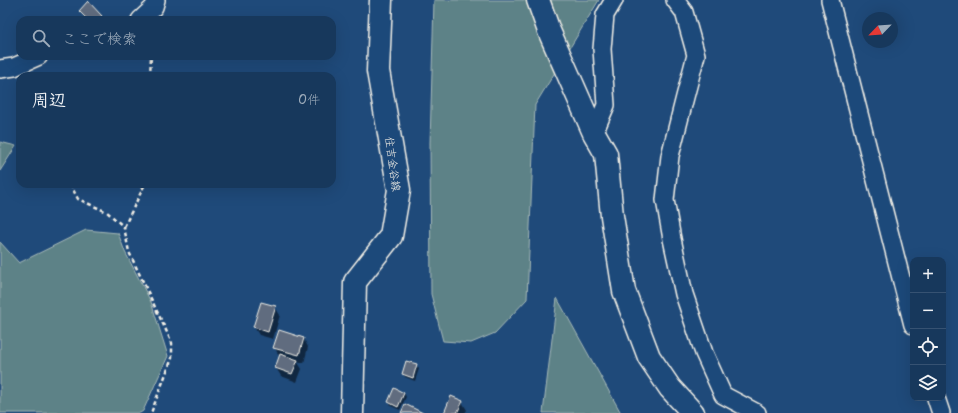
<!DOCTYPE html>
<html lang="ja">
<head>
<meta charset="utf-8">
<style>
  :root { --surface:#17385c; --page:#203f62; --text:#f1f3f6; --muted:#9eacbb; --line:#365272 }
  body { margin:0; font-family:"Shantell Sans","Klee One",sans-serif; background:var(--page); color:var(--text) }
  .controls { position:absolute; right:12px; bottom:12px; display:grid; overflow:hidden; border-radius:8px; box-shadow:0 4px 16px #0002 }
  .controls button { width:36px; height:36px; display:grid; place-items:center; padding:0; border:0; border-bottom:1px solid var(--line); background:var(--surface); color:var(--text); font:20px sans-serif }
  .compass { position:absolute; left:862px; top:12px; width:36px; height:36px; border-radius:50%; background:var(--surface); box-shadow:0 4px 16px #0002; rotate:245deg }
  .list { margin:0; padding:0; list-style:none }
  h2 { display:flex; justify-content:space-between; align-items:center; height:52px; margin:0; padding:0 16px; font-size:17px }
  h2 small { font-size:13px; font-weight:400; color:var(--muted) }
  .icon { flex:none; width:22px; height:22px; fill:none; stroke:currentColor; stroke-width:2; stroke-linecap:round; stroke-linejoin:round }
  .map { position:relative; flex:none; width:958px; height:413px; overflow:hidden }
  .search { position:absolute; background:var(--surface); box-shadow:0 4px 16px #0002; left:16px; top:16px; width:320px; height:44px; display:flex; align-items:center; gap:10px; box-sizing:border-box; padding:0 14px; border-radius:12px; color:var(--muted); font-size:15px }
  .panel { position:absolute; background:var(--surface); box-shadow:0 4px 16px #0002; left:16px; top:72px; width:320px; height:116px; border-radius:12px }
  .map>svg:first-child { display:block }
  .green { fill:#5d8287; stroke:#a8bab8 }
  .shadow { fill:#0007 }
  .building { fill:#606c7f; stroke:#f4f1e8 }
  .lines { fill:none; stroke-linecap:round; stroke-linejoin:round }
  .street-casing { stroke:#f4f1e8; stroke-width:20 }
  .secondary-casing { stroke:#f4f1e8; stroke-width:25 }
  .path { stroke:#f4f1e8; stroke-width:2.5; stroke-dasharray:4 3; stroke-linecap:butt }
  .street { stroke:#1f4a7a; stroke-width:17 }
  .secondary { stroke:#1f4a7a; stroke-width:22 }
  .labels { text-anchor:middle; stroke-width:3; stroke-linejoin:round; paint-order:stroke }
  .street-label { font-size:11px; fill:#f4f1e8; stroke:#1f4a7a }
</style>
</head>
<body>
<div class="map">
<svg width="958" height="413" viewBox="0 0 958 413">
  <rect width="100%" height="100%" fill="#1f4a7a"/>
  <filter id="ink" filterUnits="userSpaceOnUse"><feTurbulence type="fractalNoise" baseFrequency=".025" numOctaves="2"/><feDisplacementMap in="SourceGraphic" scale="8" xChannelSelector="R" yChannelSelector="G"/><feConvolveMatrix kernelMatrix="1 2 1 2 8 2 1 2 1" color-interpolation-filters="sRGB"/></filter>
  <g filter="url(#ink)">
    <path class="green" d="M434,0H599L535,105L527,299L495,333L471,343L443,341L431,294L430,143Z
      M0,142L16,146L0,171Z
      M86,230L118,233L125,252L151,302L168,356L143,411L140,413H0V242L19,263Z
      M557,298L621,413H543Z"/>
    <path class="shadow" d="M80,11L101,16L104,20H86Z
      M275,307L280,315L273,339L259,335L254,327Z
      M304,339L308,347L304,363L297,361L302,369L297,382L281,376L276,368L281,356H279L275,348Z
      M416,365L419,369L415,381L405,377L403,374Z
      M404,393L406,397L400,410L391,406L389,402Z
      M462,402L467,410L465,413H445Z"/>
    <path class="building" d="M88,1L102,16L98,20H88L79,11Z
      M261,302L276,306L268,332L253,327Z
      M279,330L304,338L299,355L273,348Z
      M280,354L298,360L292,374L275,368Z
      M406,361L417,364L413,378L402,374Z
      M394,388L404,393L398,407L388,402Z
      M451,396L463,401L457,413H444Z
      M405,404L423,413H401Z"/>
    <g class="lines">
      <defs>
        <path id="street" d="M675,0L684,12L696,55L685,97L670,156L665,200L672,239L684,294L704,353L723,395L757,413
          M830,0L913,325
          M140,20L154,7L156,0
          M0,69L14,67L39,56
          M594,133L606,105L602,49L605,15L614,0
          M936,398L941,413"/>
        <path id="secondary" d="M538,0L549,31L594,133L606,154L612,216L624,291L649,357L670,388L693,413
          M352,413L355,282L391,236L399,190L378,71L381,0"/>
      </defs>
      <use href="#street" class="street-casing"/>
      <use href="#secondary" class="secondary-casing"/>
      <path class="path" d="M150,76L151,56
        M70,184L78,199L107,212L124,227L129,252L172,343V358L151,413
        M124,227L145,184"/>
      <use href="#street" class="street"/>
      <use href="#secondary" class="secondary"/>
    </g>
  </g>
  <g class="labels">
    <g class="street-label">
      <text transform="translate(393 164) rotate(82)" y="4">住吉金谷線</text>
    </g>
  </g>
</svg>
<div class="controls">
<button>+</button>
<button>−</button>
<button><svg class="icon" aria-label="locate" viewBox="0 0 24 24"><circle cx="12" cy="12" r="6"/><path d="M12 2v4M12 18v4M2 12h4M18 12h4"/></svg></button>
<button><svg class="icon" aria-label="layers" viewBox="0 0 24 24"><path d="M12 4l9 5-9 5-9-5zM3 14l9 5 9-5"/></svg></button>
</div>
<svg class="compass" viewBox="-18 -18 36 36"><path d="M0-13l5 13h-10z" fill="#e53935"/><path d="M0 13l5-13h-10z" fill="#9eacbb"/></svg>
<div class="search"><svg class="icon" aria-label="search" viewBox="0 0 24 24"><circle cx="10" cy="10" r="6"/><path d="M15 15l6 6"/></svg>ここで検索</div>
<section class="panel">
<h2>周辺<small>0件</small></h2>
<ul class="list">
</ul>
</section>
</div>
</body>
</html>
